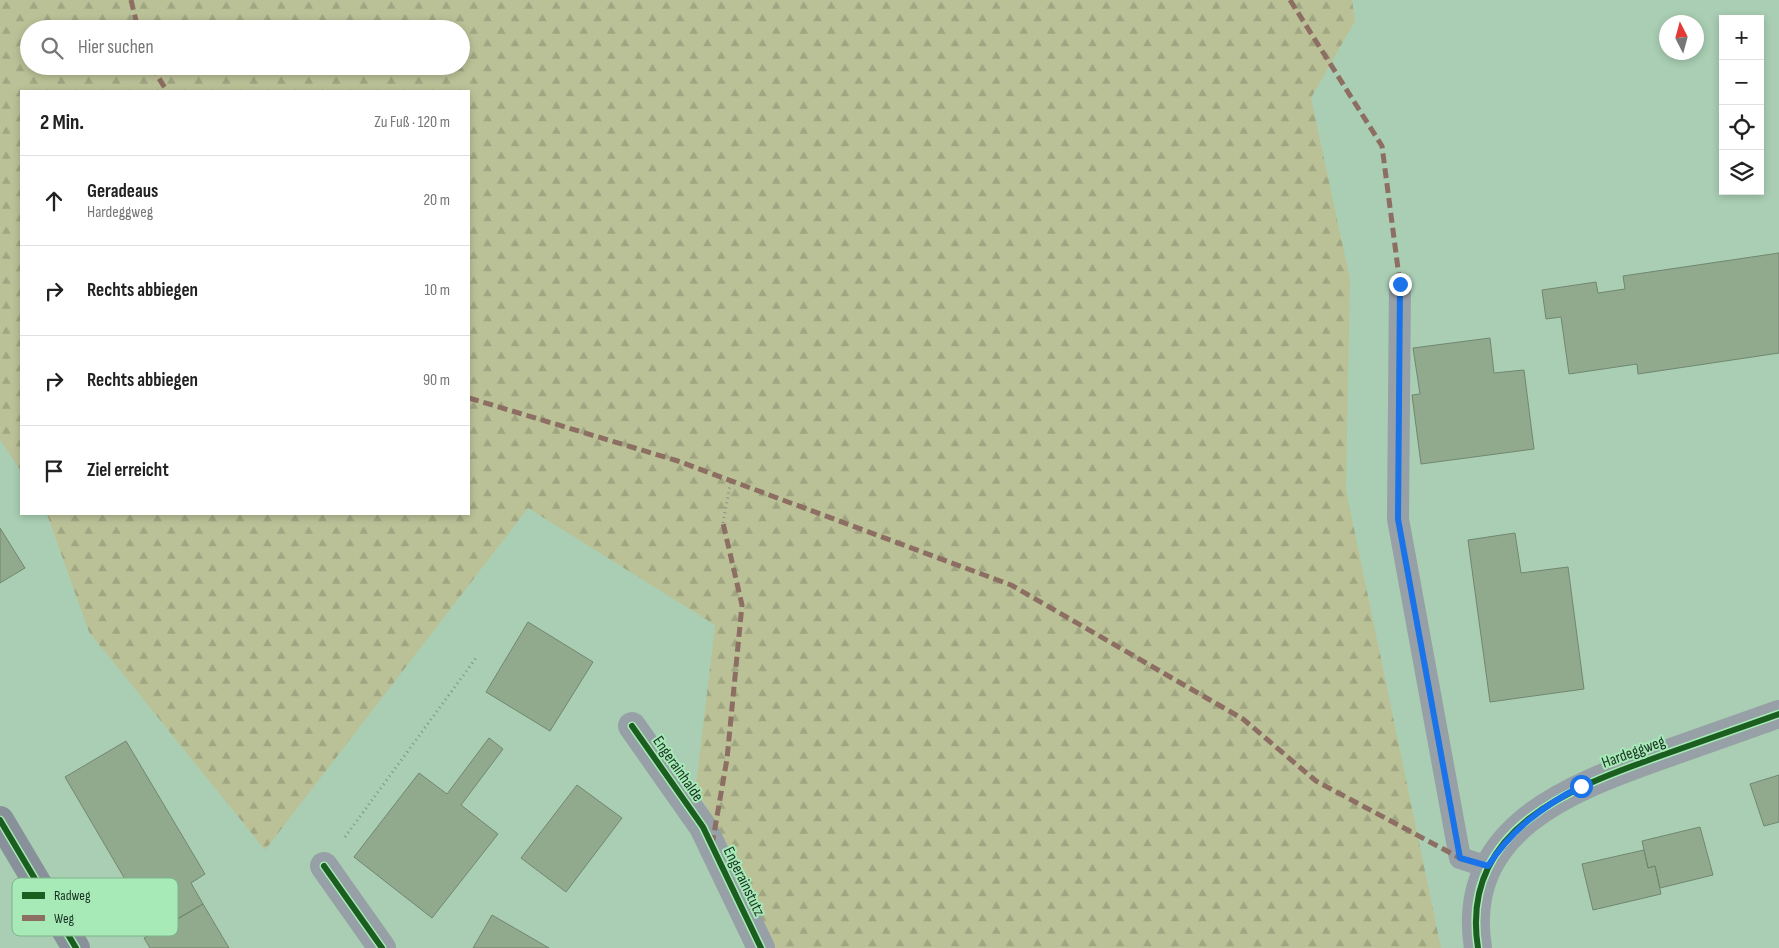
<!DOCTYPE html>
<html lang="de">
<head>
<meta charset="utf-8">
<style>
  :root { --surface:#fff; --page:#f2f2f2; --text:#222; --muted:#767676; --line:#e0e0e0 }
  body { margin:0; font-family:"Sofia Sans Condensed",sans-serif; background:var(--page); color:var(--text) }
  .controls { position:absolute; right:15px; top:15px; display:grid; overflow:hidden; border-radius:0px; box-shadow:0 2px 8px #0003 }
  .controls button { width:45px; height:45px; display:grid; place-items:center; padding:0; border:0; border-bottom:1px solid var(--line); background:var(--surface); color:var(--text); font:25px sans-serif }
  .compass { position:absolute; left:1659px; top:15px; width:45px; height:45px; border-radius:50%; background:var(--surface); box-shadow:0 2px 8px #0003; rotate:354deg }
  .stop { position:absolute; width:15px; height:15px; margin:-11px; border:4px solid #1a73e8; border-radius:50%; background:#fff }
  .stop.end { background:#1a73e8; border-color:#fff; box-shadow:0 1px 5px #0008 }
  .list { margin:0; padding:0; list-style:none }
  h2 { display:flex; justify-content:space-between; align-items:center; height:65px; margin:0; padding:0 20px; font-size:21px }
  h2 small { font-size:16px; font-weight:400; color:var(--muted) }
  .list li { display:grid; grid-template-columns:32px 1fr auto; gap:15px; align-items:center; box-sizing:border-box; height:90px; padding:0 20px; border-top:1px solid var(--line) }
  .list b { display:block; font-size:19px; white-space:nowrap }
  .list p { margin:0; font-size:16px; white-space:nowrap; color:var(--muted) }
  .list em { font-size:16px; font-style:normal; color:var(--muted) }
  .icon { flex:none; width:28px; height:28px; fill:none; stroke:currentColor; stroke-width:2; stroke-linecap:round; stroke-linejoin:round }
  .map { position:relative; flex:none; width:1779px; height:948px; overflow:hidden }
  .search { position:absolute; background:var(--surface); box-shadow:0 2px 8px #0003; left:20px; top:20px; width:450px; height:55px; display:flex; align-items:center; gap:12px; box-sizing:border-box; padding:0 18px; border-radius:28px; color:var(--muted); font-size:19px }
  .panel { position:absolute; background:var(--surface); box-shadow:0 2px 8px #0003; left:20px; top:90px; width:450px; height:425px; border-radius:0px }
  .map>svg:first-child { display:block }
  .forest { fill:url(#forest-firs); fill-rule:evenodd }
  .building { fill:#91aa8e; stroke:#70876f }
  .lines { fill:none; stroke-linecap:round; stroke-linejoin:round }
  .path { stroke:#84908e; stroke-width:3; stroke-dasharray:1 4; stroke-linecap:butt }
  .service { stroke:#97a0a6; stroke-width:22 }
  .minor { stroke:#97a0a6; stroke-width:28 }
  .primary { stroke:#88919a; stroke-width:28 }
  .quiet { stroke:#8d6e63; stroke-width:5; stroke-dasharray:10 5; stroke-linecap:butt }
  .cycleway-casing { stroke:#a7eab8; stroke-width:9 }
  .cycleway { stroke:#1b5e20; stroke-width:6 }
  .route { stroke:#1a73e8; stroke-width:6 }
  .labels { text-anchor:middle; stroke-width:4; stroke-linejoin:round; paint-order:stroke }
  .street-label { font-size:16px; fill:#17321f; stroke:#a7eab8 }
  .key { fill:#a7eab8; stroke:#7cb38a; stroke-width:1 }
  .key-label { font-size:14px; fill:#17321f }
</style>
</head>
<body>
<div class="map">
<svg width="1779" height="948" viewBox="0 0 1779 948">
  <defs>
    <pattern id="forest-firs" width="22" height="20" patternUnits="userSpaceOnUse" patternTransform="scale(1.25)"><rect width="22" height="20" fill="#bbc197"/><path d="M5 1l3.5 6h-7zM16 11l3.5 6h-7z" fill="#a0a682"/></pattern>
  </defs>
  <rect width="100%" height="100%" fill="#a9ceb3"/>
  <path class="forest" d="M0,0H1352L1355,21L1311,98L1350,279L1346,490L1441,948H775L696,786L715,625L528,508L265,850L89,632L47,514H469V91H21V471L0,440ZM29,29H461V66H29Z"/>
  <path class="building" d="M1779,253V353L1638,374L1637,364L1569,374L1561,317L1546,319L1542,290L1596,282L1598,293L1625,289L1623,276Z
    M1490,338L1494,373L1524,370L1534,449L1421,464L1412,395L1420,394L1413,348Z
    M0,528L25,568L0,583Z
    M1515,533L1521,573L1568,567L1584,689L1490,702L1468,540Z
    M528,622L593,662L550,731L486,692Z
    M489,738L503,749L461,805L498,834L432,918L354,857L419,773L447,794Z
    M126,741L205,874L191,883L203,904L164,927L155,910L146,915L65,777Z
    M1779,775V822L1764,826L1750,784Z
    M577,785L622,818L566,892L521,858Z
    M1700,827L1713,875L1660,888L1655,866L1648,868L1642,841Z
    M1644,850L1648,868L1655,866L1661,894L1593,910L1582,864Z
    M203,904L229,948H150L144,938Z
    M492,915L549,948H473Z"/>
  <g class="lines">
    <path class="path" d="M723,523L731,480
      M345,837L476,658"/>
    <path class="service" d="M1400,284L1398,519L1460,858L1488,867"/>
    <path class="minor" d="M632,726L703,827L761,948
      M324,866L382,948
      M1478,948C1459,829 1570,788 1660,756C1700,742 1739,728 1779,714"/>
    <path class="primary" d="M0,820L76,948"/>
    <path class="quiet" d="M131,0L138,29
      M1290,0L1382,146L1400,284
      M151,66L167,91
      M469,398L678,461L1011,585L1243,719L1316,781L1460,858
      M712,845L727,759L742,605L723,523"/>
    <defs>
      <path id="cycleway" d="M632,726L703,827L761,948
        M0,820L76,948
        M324,866L382,948
        M1478,948C1459,829 1570,788 1660,756C1700,742 1739,728 1779,714"/>
    </defs>
    <use href="#cycleway" class="cycleway-casing"/>
    <use href="#cycleway" class="cycleway"/>
  </g>
  <g class="lines">
    <path class="route" d="M1400,284L1398,519L1460,858L1488,866C1512,829 1542,807 1581,786"/>
  </g>
  <g class="labels">
    <g class="street-label">
      <text transform="translate(1633 751) rotate(-20)" y="6">Hardeggweg</text>
      <text transform="translate(679 768) rotate(55)" y="6">Engerainhalde</text>
      <text transform="translate(745 881) rotate(64)" y="6">Engerainstutz</text>
    </g>
  </g>
  <rect x="12" y="878" width="166" height="58" rx="8" class="key"/>
  <rect x="22" y="892" width="23" height="7" fill="#1b5e20"/>
  <rect x="22" y="915" width="23" height="6" fill="#8d6e63"/>
  <g class="key-label">
    <text x="54" y="900">Radweg</text>
    <text x="54" y="923">Weg</text>
  </g>
</svg>
<div class="controls">
<button>+</button>
<button>−</button>
<button><svg class="icon" aria-label="locate" viewBox="0 0 24 24"><circle cx="12" cy="12" r="6"/><path d="M12 2v4M12 18v4M2 12h4M18 12h4"/></svg></button>
<button><svg class="icon" aria-label="layers" viewBox="0 0 24 24"><path d="M12 4l9 5-9 5-9-5zM3 14l9 5 9-5"/></svg></button>
</div>
<svg class="compass" viewBox="-18 -18 36 36"><path d="M0-13l5 13h-10z" fill="#e53935"/><path d="M0 13l5-13h-10z" fill="#767676"/></svg>
<div class="stop" style="left:1581px;top:786px"></div>
<div class="stop end" style="left:1400px;top:284px"></div>
<div class="search"><svg class="icon" aria-label="search" viewBox="0 0 24 24"><circle cx="10" cy="10" r="6"/><path d="M15 15l6 6"/></svg>Hier suchen</div>
<section class="panel">
<h2>2 Min.<small>Zu Fuß · 120 m</small></h2>
<ul class="list">
<li><svg class="icon" aria-label="ahead" viewBox="0 0 24 24"><path d="M12 20V5M6 11l6-6 6 6"/></svg><div><b>Geradeaus</b><p>Hardeggweg</p></div><em>20 m</em></li>
<li><svg class="icon" aria-label="right" viewBox="0 0 24 24"><path d="M7 20v-9h11M14 6l5 5-5 5"/></svg><div><b>Rechts abbiegen</b></div><em>10 m</em></li>
<li><svg class="icon" aria-label="right" viewBox="0 0 24 24"><path d="M7 20v-9h11M14 6l5 5-5 5"/></svg><div><b>Rechts abbiegen</b></div><em>90 m</em></li>
<li><svg class="icon" aria-label="arrive" viewBox="0 0 24 24"><path d="M6 21V4h12l-3 4 3 4H6"/></svg><div><b>Ziel erreicht</b></div></li>
</ul>
</section>
</div>
</body>
</html>
